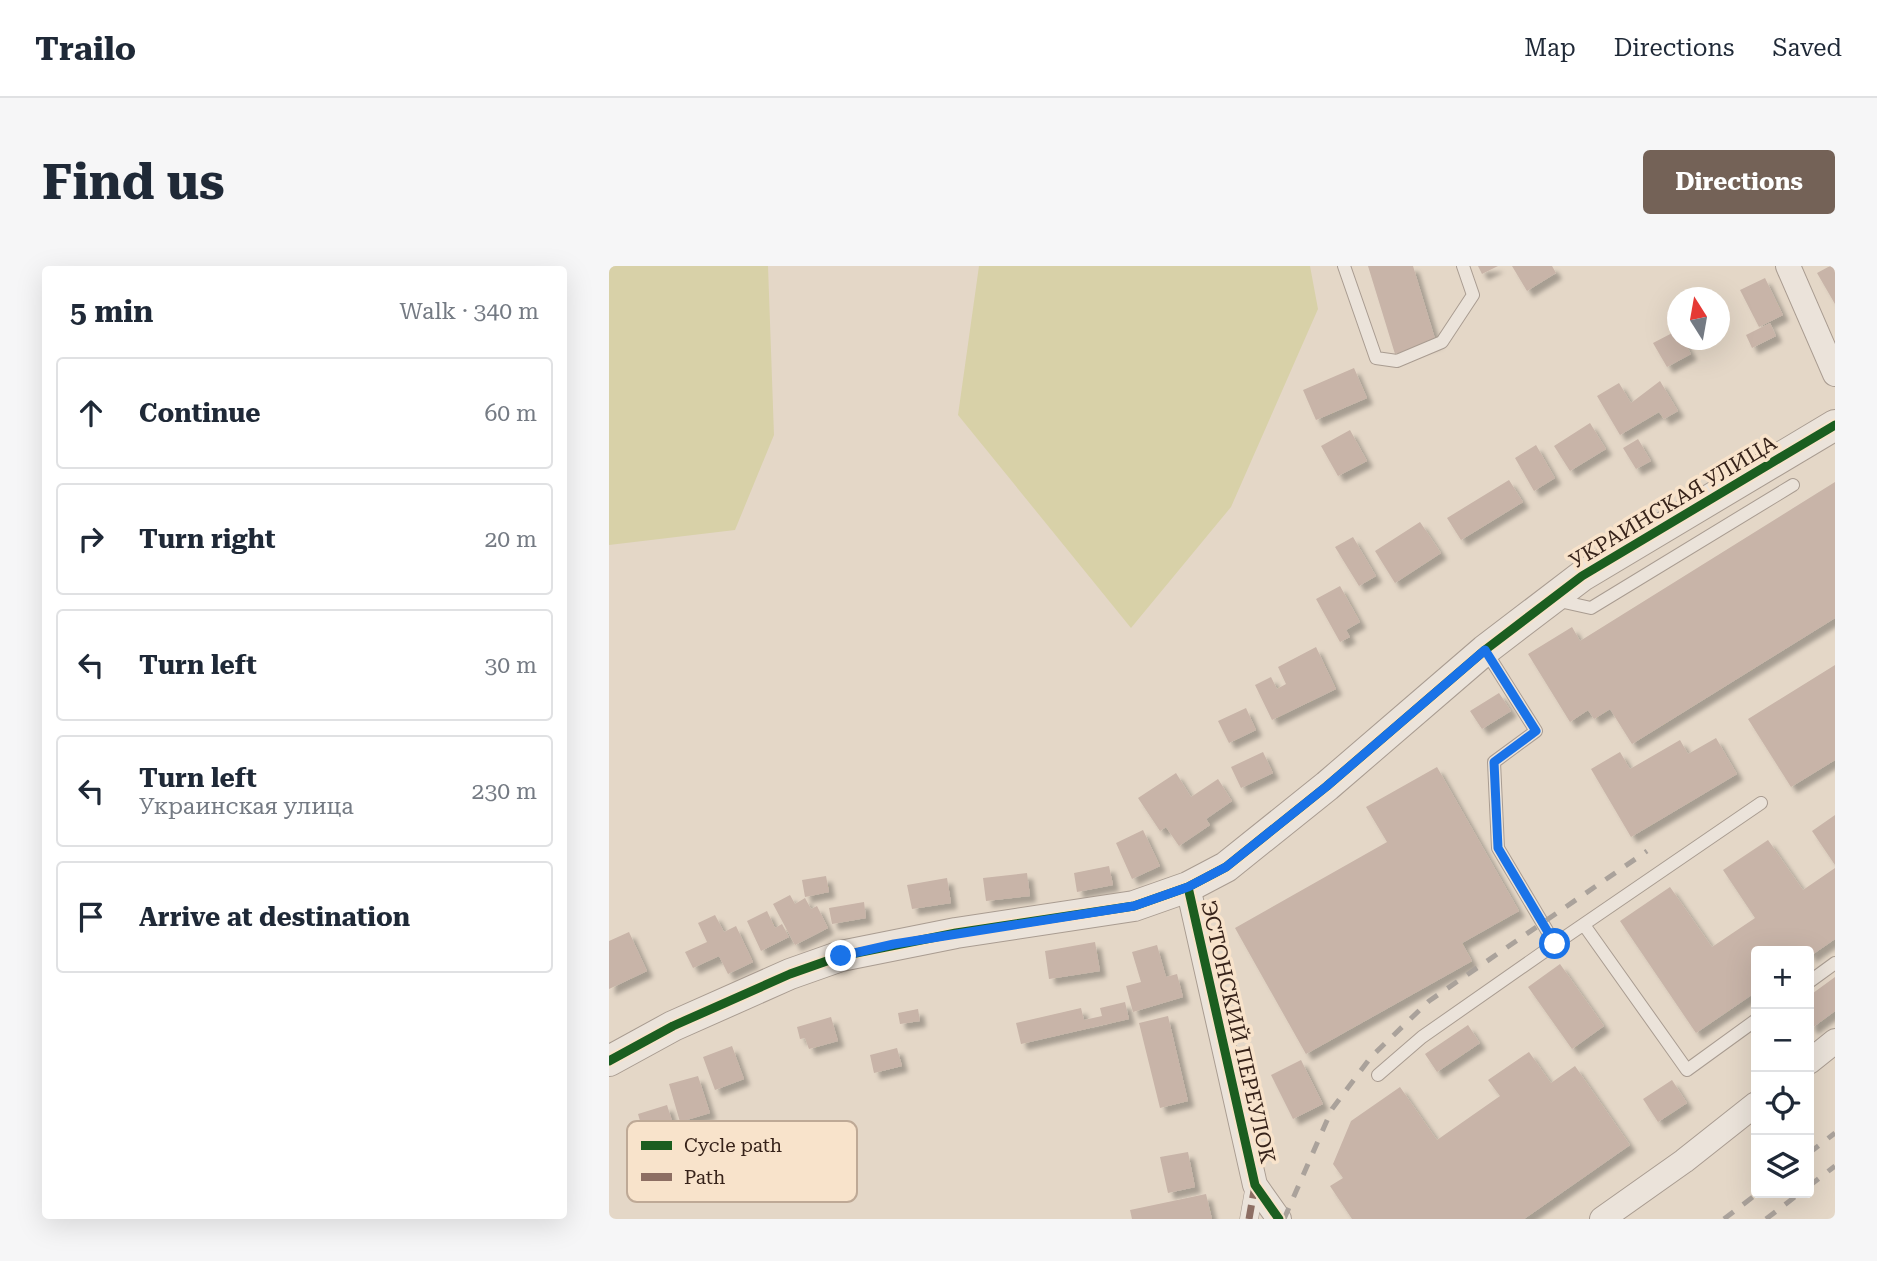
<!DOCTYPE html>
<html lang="en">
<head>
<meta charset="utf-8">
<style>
  :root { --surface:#fff; --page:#f6f6f7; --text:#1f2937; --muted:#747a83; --line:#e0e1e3; --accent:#746257 }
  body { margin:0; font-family:"Roboto Serif",serif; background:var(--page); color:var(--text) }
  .controls { position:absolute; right:21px; bottom:21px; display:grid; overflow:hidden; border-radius:7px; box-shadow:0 7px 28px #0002 }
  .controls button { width:63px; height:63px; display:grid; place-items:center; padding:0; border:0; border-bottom:2px solid var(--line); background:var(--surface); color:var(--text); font:35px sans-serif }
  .compass { position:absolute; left:1058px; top:21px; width:63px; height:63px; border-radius:50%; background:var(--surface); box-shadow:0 7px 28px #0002; rotate:349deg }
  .stop { position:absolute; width:21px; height:21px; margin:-16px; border:5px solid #1a73e8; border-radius:50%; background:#fff }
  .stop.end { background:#1a73e8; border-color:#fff; box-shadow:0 2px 7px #0008 }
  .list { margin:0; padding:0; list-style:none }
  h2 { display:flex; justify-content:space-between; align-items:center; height:91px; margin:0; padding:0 28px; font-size:30px }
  h2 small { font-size:23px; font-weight:400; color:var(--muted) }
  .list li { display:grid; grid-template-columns:46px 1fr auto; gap:21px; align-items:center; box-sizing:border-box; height:112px; margin:0 14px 14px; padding:0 14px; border:2px solid var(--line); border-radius:7px }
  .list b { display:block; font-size:26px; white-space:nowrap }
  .list p { margin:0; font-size:23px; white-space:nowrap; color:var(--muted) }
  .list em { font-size:23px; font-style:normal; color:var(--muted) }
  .icon { flex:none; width:38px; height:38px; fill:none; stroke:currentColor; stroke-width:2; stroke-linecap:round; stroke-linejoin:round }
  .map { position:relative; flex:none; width:1226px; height:953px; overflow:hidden; border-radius:7px }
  header { display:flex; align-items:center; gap:42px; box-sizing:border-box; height:98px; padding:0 35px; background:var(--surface); border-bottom:2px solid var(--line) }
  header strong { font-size:33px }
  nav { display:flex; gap:38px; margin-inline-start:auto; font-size:24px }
  .intro { display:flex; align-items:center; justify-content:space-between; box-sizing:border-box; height:168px; padding:0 42px }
  h1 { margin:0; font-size:49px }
  .button { padding:18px 32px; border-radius:7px; background:var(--accent); color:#fff; font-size:24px; font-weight:700 }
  main { display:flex; gap:42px; padding:0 42px }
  aside { flex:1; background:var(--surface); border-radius:7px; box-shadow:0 7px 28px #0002 }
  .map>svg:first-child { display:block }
  .green { fill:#d8d1a8 }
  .building { fill:#c8b4a8; filter:url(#shadow) }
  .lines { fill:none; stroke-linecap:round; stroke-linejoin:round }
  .service-casing { stroke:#a99c91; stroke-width:14 }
  .pedestrian-casing { stroke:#a99c91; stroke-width:19 }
  .minor-casing { stroke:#a99c91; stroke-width:26 }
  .tertiary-casing { stroke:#a99c91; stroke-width:32 }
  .service { stroke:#ebe3da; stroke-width:12 }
  .pedestrian { stroke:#ebe3da; stroke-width:18 }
  .minor { stroke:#ebe3da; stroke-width:24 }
  .tertiary { stroke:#ebe3da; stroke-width:30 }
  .rail { stroke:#aaa29b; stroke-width:5; stroke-dasharray:12 12; stroke-linecap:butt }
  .quiet { stroke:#8d6e63; stroke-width:7; stroke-dasharray:14 7; stroke-linecap:butt }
  .cycleway-casing { stroke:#f8e3cb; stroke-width:13 }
  .cycleway { stroke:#1b5e20; stroke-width:9 }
  .route { stroke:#1a73e8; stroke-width:9 }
  .labels { text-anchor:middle; stroke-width:7; stroke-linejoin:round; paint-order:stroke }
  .street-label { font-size:21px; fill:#37231a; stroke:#f8e3cb }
  .key { fill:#f8e3cb; stroke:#bea996; stroke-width:2 }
  .key-label { font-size:19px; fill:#37231a }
</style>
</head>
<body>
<header>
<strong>Trailo</strong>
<nav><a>Map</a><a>Directions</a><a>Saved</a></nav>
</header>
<div class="intro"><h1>Find us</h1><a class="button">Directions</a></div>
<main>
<aside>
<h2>5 min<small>Walk · 340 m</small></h2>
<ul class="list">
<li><svg class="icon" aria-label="ahead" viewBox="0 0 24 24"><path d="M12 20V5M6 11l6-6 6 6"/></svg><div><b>Continue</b></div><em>60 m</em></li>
<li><svg class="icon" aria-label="right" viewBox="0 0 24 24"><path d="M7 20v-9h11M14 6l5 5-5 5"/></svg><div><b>Turn right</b></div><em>20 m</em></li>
<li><svg class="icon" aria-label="left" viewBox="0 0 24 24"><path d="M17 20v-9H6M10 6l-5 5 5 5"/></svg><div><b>Turn left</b></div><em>30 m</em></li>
<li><svg class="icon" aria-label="left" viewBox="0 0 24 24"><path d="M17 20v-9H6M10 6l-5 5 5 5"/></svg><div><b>Turn left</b><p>Украинская улица</p></div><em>230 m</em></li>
<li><svg class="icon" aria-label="arrive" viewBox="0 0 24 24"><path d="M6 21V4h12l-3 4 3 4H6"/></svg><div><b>Arrive at destination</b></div></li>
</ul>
</aside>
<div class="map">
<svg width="1226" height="953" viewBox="0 0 1226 953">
  <defs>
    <filter id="shadow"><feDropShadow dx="6" dy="6" stdDeviation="2" flood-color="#0004"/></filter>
  </defs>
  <rect width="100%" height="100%" fill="#e4d7c7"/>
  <path class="green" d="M0,0H159L165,169L126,264L0,279Z
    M370,0H701L709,43L622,241L522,362L349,149Z"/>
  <path class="building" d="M759,0H804L827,76L786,88Z
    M869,0H889L873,8Z
    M903,0H943L947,7L918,25Z
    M1221,0H1226V38L1208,7Z
    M1156,12L1174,49L1150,61L1131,24Z
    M1161,57L1167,70L1143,82L1137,69Z
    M1069,64V74H1074L1082,88L1058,101L1044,77Z
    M745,102L758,132L707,154L694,124Z
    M1051,115L1069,145L1055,153L1050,146L1011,169L988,130L1010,117L1022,137Z
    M981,157L997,183L961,205L945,180Z
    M741,164L758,195L729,210L712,180Z
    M1029,173L1042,195L1027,203L1014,182Z
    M927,179L946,212L925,225L906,192Z
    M900,214L914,236L852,274L838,252Z
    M1226,216V352L1023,478L1001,443L985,453L979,444L961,456L919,388L963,361L971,375Z
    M811,256L832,287L786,317L766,285Z
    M744,271L767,310L750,320L726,281Z
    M731,320L751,356L737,364L741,371L731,376L707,333Z
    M707,381L727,423L663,454L646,419L662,411L668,423L677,418L669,401Z
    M1226,399V494L1182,521L1139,453Z
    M890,427L902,445L873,463L861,445Z
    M637,442L647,464L620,477L609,455Z
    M1107,472L1128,508L1022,571L982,503L1011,486L1021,503L1071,474L1079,488Z
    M654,486L664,507L632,522L622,501Z
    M828,501L910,645L853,677L863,695L697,788L626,662L778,576L757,541Z
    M567,507L582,531L609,513L623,535L597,553L601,559L570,580L557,561L551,565L529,532Z
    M1226,549V599L1203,565Z
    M534,564L551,600L523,613L507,577Z
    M1159,574L1194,624L1226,602V673L1200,691V685H1147V726L1087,767L1011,655L1061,621L1103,681L1146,652L1114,604Z
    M500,600L504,619L468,626L465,607Z
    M418,607L421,630L377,635L374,612Z
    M217,610L220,626L196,631L193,614Z
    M338,612L342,637L303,643L298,619Z
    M181,629L186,638L196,632L202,643L208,640L219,662L186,679L164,638Z
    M255,636L257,652L223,658L220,642Z
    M158,645L166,662L173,658L180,671L152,685L138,655Z
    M106,649L115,666L127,660L144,696L119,708L110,690L84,702L76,686L98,676L89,657Z
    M20,666L38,705L0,723V675Z
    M486,676L491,705L440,713L436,685Z
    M548,679L557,711L568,708L574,731L524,746L517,720L532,716L523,686Z
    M951,698L995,760L963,783L919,721Z
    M1226,711V745L1203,762L1200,758V730Z
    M516,736L520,753L412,778L407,757L472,742L475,754L493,750L491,742Z
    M309,743L311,755L291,758L289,747Z
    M559,750L579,835L551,842L530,757Z
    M222,751L229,775L200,783L196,772L191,773L188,761Z
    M859,759L871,777L828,806L816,788Z
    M123,780L135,813L106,824L94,791Z
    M288,782L293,800L265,807L261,789Z
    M920,786L942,817L966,800L1021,879L915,953H743L721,920L734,912L724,898L742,855L791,821L828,874L891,830L879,814Z
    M692,794L714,838L684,853L662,809Z
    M89,810L101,847L71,856L60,818Z
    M1063,814L1078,837L1049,856L1034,833Z
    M58,839L70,877L40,886L29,848Z
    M579,886L586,921L559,927L551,891Z
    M597,928L603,953H523L521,944Z"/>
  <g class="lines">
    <defs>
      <path id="service" d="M735,0L767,92L788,95L833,76L864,29L854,0
        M946,334L982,342L1184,219
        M975,659L1078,804L1147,754
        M946,678L1152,537
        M1200,716L1226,697
        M769,809L813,771L946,678L889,582L885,496L927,465L876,384"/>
      <path id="pedestrian" d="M640,953L646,919"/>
      <path id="minor" d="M1179,0L1226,108
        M579,621L646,919L670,953
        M1200,796L1226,775
        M993,953L1075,895L1147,838"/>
      <path id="tertiary" d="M0,795L64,760L181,708L232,690L347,667L525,640L579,621L617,601L718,520L876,384L973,310L1226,159"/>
    </defs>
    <use href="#service" class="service-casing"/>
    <use href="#pedestrian" class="pedestrian-casing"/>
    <use href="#minor" class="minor-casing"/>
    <use href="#tertiary" class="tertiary-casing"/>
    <use href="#service" class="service"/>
    <use href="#pedestrian" class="pedestrian"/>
    <use href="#minor" class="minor"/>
    <use href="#tertiary" class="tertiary"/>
    <path class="rail" d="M1200,887L1226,867
      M1200,920L1226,900
      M675,953L723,843L762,791L820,735L1038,585
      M1115,953L1149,927
      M1157,953L1191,927"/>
    <path class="quiet" d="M640,953L646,919"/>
    <defs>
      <path id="cycleway" d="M579,621L646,919L670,953
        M0,795L64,760L181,708L232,690L347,667L525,640L579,621L617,601L718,520L876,384L973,310L1226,159"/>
    </defs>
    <use href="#cycleway" class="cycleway-casing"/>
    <use href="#cycleway" class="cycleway"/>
  </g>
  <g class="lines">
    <path class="route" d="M232,690L285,678L525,640L579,621L617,601L718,520L876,384L927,465L885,496L889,582L946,678"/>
  </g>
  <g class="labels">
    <g class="street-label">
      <text transform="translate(1064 236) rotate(-31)" y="7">УКРАИНСКАЯ УЛИЦА</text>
      <text transform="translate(629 766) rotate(77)" y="7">ЭСТОНСКИЙ ПЕРЕУЛОК</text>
    </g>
  </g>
  <rect x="18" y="855" width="230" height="81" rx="10" class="key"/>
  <rect x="32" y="875" width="31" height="9" fill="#1b5e20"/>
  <rect x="32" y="907" width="31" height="8" fill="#8d6e63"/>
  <g class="key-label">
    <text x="75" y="886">Cycle path</text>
    <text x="75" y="918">Path</text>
  </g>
</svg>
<div class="controls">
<button>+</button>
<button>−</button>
<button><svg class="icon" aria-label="locate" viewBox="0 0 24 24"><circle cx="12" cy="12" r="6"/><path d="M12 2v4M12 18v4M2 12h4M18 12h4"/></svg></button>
<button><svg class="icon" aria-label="layers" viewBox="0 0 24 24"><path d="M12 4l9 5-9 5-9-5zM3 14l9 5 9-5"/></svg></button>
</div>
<svg class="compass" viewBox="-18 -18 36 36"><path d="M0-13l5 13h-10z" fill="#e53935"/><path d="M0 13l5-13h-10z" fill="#747a83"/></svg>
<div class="stop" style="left:946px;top:678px"></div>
<div class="stop end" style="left:232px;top:690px"></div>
</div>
</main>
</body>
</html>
